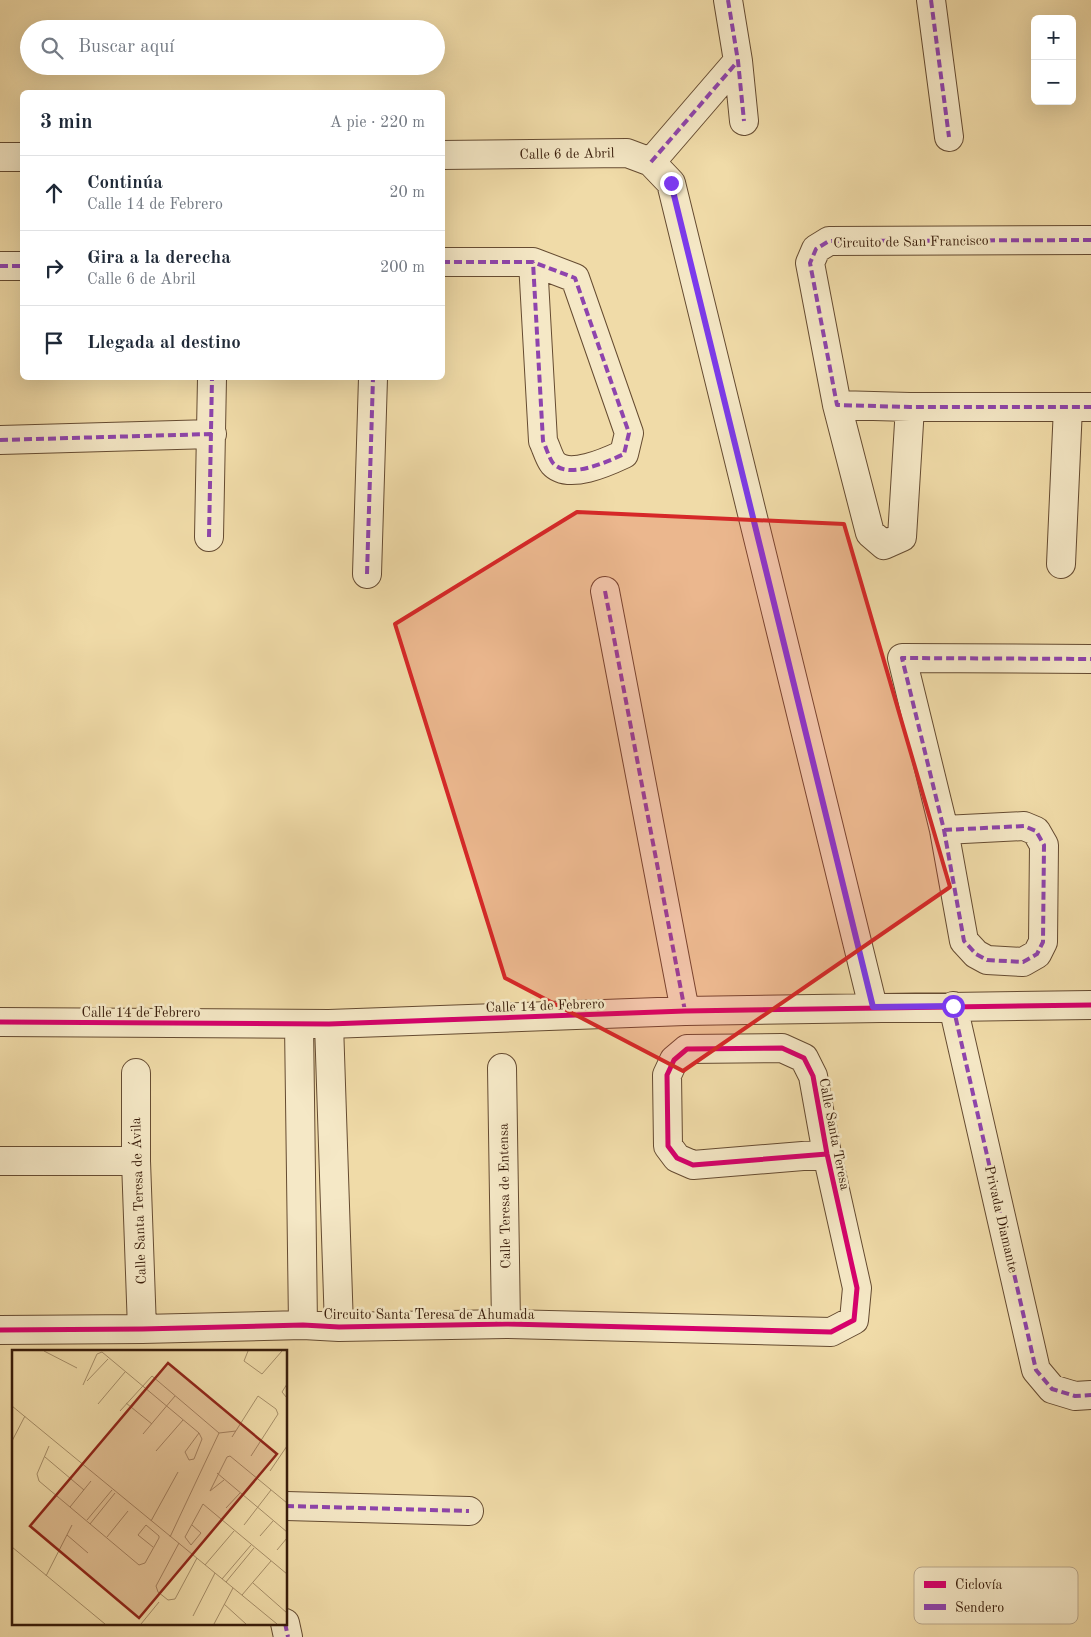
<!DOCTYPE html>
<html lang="es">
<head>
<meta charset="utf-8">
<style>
  :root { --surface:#fff; --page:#f6f6f7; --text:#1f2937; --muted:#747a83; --line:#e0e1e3 }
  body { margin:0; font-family:"Old Standard TT",serif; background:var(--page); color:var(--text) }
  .controls { position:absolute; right:15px; top:15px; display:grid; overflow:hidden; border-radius:8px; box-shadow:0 5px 20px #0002 }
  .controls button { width:45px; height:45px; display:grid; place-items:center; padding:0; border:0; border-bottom:1px solid var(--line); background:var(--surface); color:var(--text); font:25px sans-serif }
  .stop { position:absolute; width:15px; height:15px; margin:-11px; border:4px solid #7c3aed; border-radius:50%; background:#fff }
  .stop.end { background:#7c3aed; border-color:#fff; box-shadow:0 1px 5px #0008 }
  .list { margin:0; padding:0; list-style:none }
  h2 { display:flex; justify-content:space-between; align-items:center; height:65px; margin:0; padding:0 20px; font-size:21px }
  h2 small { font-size:16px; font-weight:400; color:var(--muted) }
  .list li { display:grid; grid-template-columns:32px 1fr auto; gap:15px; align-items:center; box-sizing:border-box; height:75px; padding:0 20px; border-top:1px solid var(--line) }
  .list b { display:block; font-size:19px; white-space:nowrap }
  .list p { margin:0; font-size:16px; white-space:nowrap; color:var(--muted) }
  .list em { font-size:16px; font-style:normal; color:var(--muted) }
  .icon { flex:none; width:28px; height:28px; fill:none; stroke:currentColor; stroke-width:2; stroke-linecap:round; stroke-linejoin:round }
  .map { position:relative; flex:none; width:1091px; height:1637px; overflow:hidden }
  .search { position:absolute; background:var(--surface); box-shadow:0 5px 20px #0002; left:20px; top:20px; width:425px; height:55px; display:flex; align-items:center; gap:12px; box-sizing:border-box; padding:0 18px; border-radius:28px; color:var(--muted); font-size:19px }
  .panel { position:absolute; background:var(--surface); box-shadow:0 5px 20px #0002; left:20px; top:90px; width:425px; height:290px; border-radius:8px }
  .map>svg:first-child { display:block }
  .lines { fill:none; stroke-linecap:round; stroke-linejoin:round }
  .minor-casing { stroke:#654b31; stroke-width:30 }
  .minor { stroke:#f5e8c6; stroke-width:28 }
  .quiet { stroke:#8e44ad; stroke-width:4; stroke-dasharray:8 4; stroke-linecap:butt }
  .cycleway-casing { stroke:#f5e8c6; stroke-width:8 }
  .cycleway { stroke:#d6006c; stroke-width:5 }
  .route { stroke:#7c3aed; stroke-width:6 }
  .marked { fill:#d62828; fill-opacity:0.2; stroke:#d62828; stroke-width:4; stroke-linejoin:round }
  .labels { text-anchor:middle; stroke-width:5; stroke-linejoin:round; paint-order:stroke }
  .street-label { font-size:14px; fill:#371b09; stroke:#f5e8c6 }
  .inset-road { fill:none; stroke:#a68e68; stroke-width:1 }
  .view { fill:#8f2418; fill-opacity:0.15; stroke:#8f2418; stroke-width:2.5 }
  .inset-edge { fill:none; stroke:#371b09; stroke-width:2.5 }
  .key { fill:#f5e8c6; stroke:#bcaa8d; stroke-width:1 }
  .key-label { font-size:14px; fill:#371b09 }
</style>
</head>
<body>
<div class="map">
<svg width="1091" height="1637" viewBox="0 0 1091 1637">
  <rect width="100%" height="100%" fill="#f0dba8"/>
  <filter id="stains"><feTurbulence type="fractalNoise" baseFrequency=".004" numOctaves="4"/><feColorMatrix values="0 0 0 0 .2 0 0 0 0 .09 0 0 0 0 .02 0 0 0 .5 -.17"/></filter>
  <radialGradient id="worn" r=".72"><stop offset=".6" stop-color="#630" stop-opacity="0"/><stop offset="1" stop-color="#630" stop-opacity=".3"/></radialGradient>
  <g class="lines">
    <defs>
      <path id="minor" d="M728,0L738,61L744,121
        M931,0L949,137
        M442,155L627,153L651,162L671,183L873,1007
        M0,157H22
        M651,162L738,61
        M442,262H533L575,278L629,433L624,454C607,462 568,480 553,463C549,458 546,447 543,441L533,262
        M0,266H22
        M837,405L910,407H1091
        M910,407L902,537L884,545L870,533L837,405L810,263L816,249L829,241L1091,240
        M0,440L212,434
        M209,537L212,378
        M1061,564L1068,407
        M367,574L373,378
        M605,591L685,1011
        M944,830L1024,826L1036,831L1044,845L1043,942L1037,954L1023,962L987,960L976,954L964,941L944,830L902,658L1091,659
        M953,1006L1036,1370L1052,1389L1075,1396L1091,1395
        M0,1022L329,1024L685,1011L1091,1005
        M299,1024L303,1325
        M329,1024L339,1327
        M502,1068L506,1324
        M136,1073V1161L142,1329
        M0,1161H136
        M0,1330L142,1329L303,1325L339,1327L506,1324L831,1332L854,1320L857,1288L827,1154L813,1076L804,1058L782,1048L687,1049L674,1060L667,1075L668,1146L677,1158L693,1165L827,1154
        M286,1506L469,1511
        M285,1623L288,1637"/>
    </defs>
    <use href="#minor" class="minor-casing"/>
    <use href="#minor" class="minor"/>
    <path class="quiet" d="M728,0L738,61L744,121
      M931,0L949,137
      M651,162L738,61
      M1091,240L829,241L816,249L810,263L837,405L910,407H1091
      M442,262H533L575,278L629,433L624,454C607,462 568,480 553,463C549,458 546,447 543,441L533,262
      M0,266H22
      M0,440L212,434
      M209,537L212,378
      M367,574L373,378
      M605,591L685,1011
      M944,830L1024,826L1036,831L1044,845L1043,942L1037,954L1023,962L987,960L976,954L964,941L944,830L902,658L1091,659
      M953,1006L1036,1370L1052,1389L1075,1396L1091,1395
      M286,1506L469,1511
      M285,1623L288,1637"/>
    <defs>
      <path id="cycleway" d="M0,1022L329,1024L685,1011L1091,1005
        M0,1330L142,1329L303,1325L339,1327L506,1324L831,1332L854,1320L857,1288L827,1154L813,1076L804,1058L782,1048L687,1049L674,1060L667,1075L668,1146L677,1158L693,1165L827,1154"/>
    </defs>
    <use href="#cycleway" class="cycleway-casing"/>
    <use href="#cycleway" class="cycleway"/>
  </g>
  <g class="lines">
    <path class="route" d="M671,183L873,1007L953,1006"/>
  </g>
  <path class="marked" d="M577,512L844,524L950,887L683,1071L505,978L395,624Z"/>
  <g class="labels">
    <g class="street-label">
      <text transform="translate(567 153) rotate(-1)" y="5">Calle 6 de Abril</text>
      <text transform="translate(911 241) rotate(-1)" y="5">Circuito de San Francisco</text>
      <text transform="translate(545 1005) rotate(-2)" y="5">Calle 14 de Febrero</text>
      <text x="141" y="1017">Calle 14 de Febrero</text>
      <text transform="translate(835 1134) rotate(79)" y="5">Calle Santa Teresa</text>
      <text transform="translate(504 1196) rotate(-91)" y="5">Calle Teresa de Entensa</text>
      <text transform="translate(138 1201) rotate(-92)" y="5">Calle Santa Teresa de Ávila</text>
      <text transform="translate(1002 1219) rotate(77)" y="5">Privada Diamante</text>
      <text x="429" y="1319">Circuito Santa Teresa de Ahumada</text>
    </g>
  </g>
  <g transform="translate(12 1350)">
    <rect width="275" height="275" fill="#f0dba8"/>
    <path class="inset-road" d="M32,1L65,18M236,1L232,11L250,24L270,1M75,31L96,9M275,34L270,42L275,48M71,35L85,4L90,2L187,83L190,89L182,109L177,110L173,102L187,83M114,53L140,74M86,54L113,22M0,56L265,274M108,61L140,26L207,83M207,83L224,81M131,84L163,46M220,87L246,46L264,59L266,64L239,106M0,91L13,66M37,96L25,124L27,131L127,215L133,213L147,188V186L134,175L126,185L141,197M144,101L171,70M33,107L72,140M258,121L275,96M205,123L275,182M212,130L198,141L215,107L218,106L275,153M58,157L79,131M214,158L228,143M75,170L100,140M139,171L166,122M78,174L103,143M180,175L189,183L179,195L173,187L191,154L275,224M232,175L259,140M55,185L76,203M248,186L261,171M95,187L116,161M158,187L207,83M167,193L144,236L146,242L156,250L163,249L185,208M0,197L93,274M265,200L275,188M193,215L222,181M34,226L60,175M210,229L239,195M214,232L242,198M241,233L275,263M230,245L259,211M212,254L234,274M181,266L203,223M129,274L147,252M202,274L221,238"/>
    <path class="view" d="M156,13L265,104L127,268L18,176Z"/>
    <rect width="275" height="275" class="inset-edge"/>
  </g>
  <rect x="914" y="1567" width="164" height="57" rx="8" class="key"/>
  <rect x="924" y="1581" width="22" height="7" fill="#d6006c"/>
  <rect x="924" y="1604" width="22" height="6" fill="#8e44ad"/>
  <g class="key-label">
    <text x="955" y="1589">Ciclovía</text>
    <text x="955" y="1612">Sendero</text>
  </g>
  <rect width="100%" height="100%" filter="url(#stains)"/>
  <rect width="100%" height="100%" fill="url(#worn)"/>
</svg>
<div class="controls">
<button>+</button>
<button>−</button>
</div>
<div class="stop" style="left:953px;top:1006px"></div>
<div class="stop end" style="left:671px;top:183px"></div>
<div class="search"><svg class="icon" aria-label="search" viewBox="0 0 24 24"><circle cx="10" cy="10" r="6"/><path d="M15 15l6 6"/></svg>Buscar aquí</div>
<section class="panel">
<h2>3 min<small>A pie · 220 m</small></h2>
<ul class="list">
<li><svg class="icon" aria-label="ahead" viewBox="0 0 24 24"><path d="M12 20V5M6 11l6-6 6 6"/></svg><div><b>Continúa</b><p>Calle 14 de Febrero</p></div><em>20 m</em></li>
<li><svg class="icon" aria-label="right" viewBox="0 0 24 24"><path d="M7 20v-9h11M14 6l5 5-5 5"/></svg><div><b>Gira a la derecha</b><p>Calle 6 de Abril</p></div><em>200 m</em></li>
<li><svg class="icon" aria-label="arrive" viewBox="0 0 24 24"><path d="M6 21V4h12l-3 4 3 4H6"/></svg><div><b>Llegada al destino</b></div></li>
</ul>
</section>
</div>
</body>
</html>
